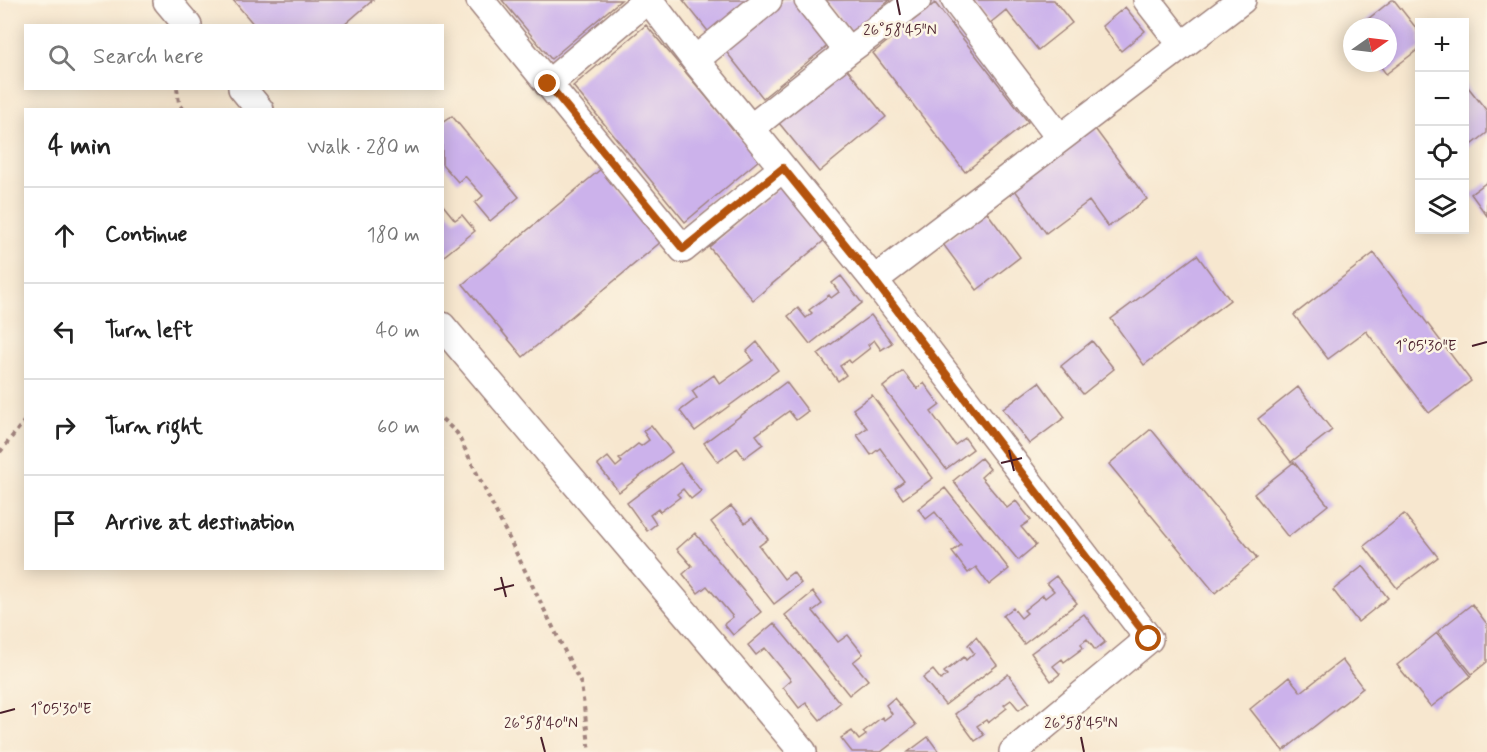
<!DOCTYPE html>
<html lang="en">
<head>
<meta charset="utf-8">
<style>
  :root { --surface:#fff; --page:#f6f6f6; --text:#222; --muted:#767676; --line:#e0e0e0 }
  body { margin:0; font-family:Mynerve,sans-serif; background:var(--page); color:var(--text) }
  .controls { position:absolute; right:18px; top:18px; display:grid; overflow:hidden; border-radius:0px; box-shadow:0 3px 15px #0003 }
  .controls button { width:54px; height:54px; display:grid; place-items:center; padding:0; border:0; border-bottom:2px solid var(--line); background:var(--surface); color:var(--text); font:30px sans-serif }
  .compass { position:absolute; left:1343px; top:18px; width:54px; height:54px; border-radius:50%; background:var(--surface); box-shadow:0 3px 15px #0003; rotate:76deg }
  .stop { position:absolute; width:18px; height:18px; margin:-14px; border:4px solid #b45309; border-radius:50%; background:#fff }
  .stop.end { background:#b45309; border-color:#fff; box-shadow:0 2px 6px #0008 }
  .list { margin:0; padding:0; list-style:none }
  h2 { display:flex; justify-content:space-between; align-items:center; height:78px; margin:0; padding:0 24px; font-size:26px }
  h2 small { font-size:20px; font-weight:400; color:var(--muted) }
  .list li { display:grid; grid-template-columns:39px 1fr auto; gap:18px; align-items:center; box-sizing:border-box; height:96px; padding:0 24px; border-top:2px solid var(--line) }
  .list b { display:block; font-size:22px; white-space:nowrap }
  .list em { font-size:20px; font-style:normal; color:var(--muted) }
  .icon { flex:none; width:33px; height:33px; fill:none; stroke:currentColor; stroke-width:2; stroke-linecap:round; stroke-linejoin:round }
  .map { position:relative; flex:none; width:1487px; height:752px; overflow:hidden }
  .search { position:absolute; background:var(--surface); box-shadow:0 3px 15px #0003; left:24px; top:24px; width:420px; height:66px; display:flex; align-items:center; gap:15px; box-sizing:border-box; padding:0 21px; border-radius:0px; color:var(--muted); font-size:22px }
  .panel { position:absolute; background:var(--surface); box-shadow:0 3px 15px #0003; left:24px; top:108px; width:420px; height:462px; border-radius:0px }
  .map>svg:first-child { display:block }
  .building { fill:#ccb2eb }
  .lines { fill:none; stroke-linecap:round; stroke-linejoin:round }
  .minor-casing { stroke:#a0837d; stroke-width:30 }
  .path { stroke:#a0837d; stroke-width:4; stroke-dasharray:4.5 4.5; stroke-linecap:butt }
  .minor { stroke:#fff; stroke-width:27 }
  .route { stroke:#b45309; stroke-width:8 }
  .ticks { fill:none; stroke:#4a1f2b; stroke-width:2 }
  .ticks-label { font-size:15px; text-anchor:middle; fill:#4a1f2b; stroke:#fcf5e5; stroke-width:5; stroke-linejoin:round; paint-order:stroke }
</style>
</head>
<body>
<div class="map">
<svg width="1487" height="752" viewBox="0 0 1487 752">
  <rect width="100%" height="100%" fill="#fcf5e5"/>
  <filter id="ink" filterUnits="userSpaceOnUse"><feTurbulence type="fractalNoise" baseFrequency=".0167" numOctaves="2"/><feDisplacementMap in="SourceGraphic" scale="12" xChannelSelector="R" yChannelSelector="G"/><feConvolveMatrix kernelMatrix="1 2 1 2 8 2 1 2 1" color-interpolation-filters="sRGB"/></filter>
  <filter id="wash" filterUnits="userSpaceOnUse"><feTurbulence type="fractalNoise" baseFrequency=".008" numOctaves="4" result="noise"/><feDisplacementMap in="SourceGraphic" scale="24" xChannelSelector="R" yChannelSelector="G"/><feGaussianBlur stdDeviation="1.35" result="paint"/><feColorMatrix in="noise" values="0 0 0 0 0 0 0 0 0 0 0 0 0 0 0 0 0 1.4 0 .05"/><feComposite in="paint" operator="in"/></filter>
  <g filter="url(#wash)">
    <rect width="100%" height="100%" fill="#f7e7cf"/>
    <g id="blocks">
      <path class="building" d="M233,0H373L343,26H255Z
        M502,0H621L551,59Z
        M683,0H753L711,35Z
        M784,0H795L831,43L763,98L724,49Z
        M825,0H890L851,32Z
        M970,0H1054L1072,23L1038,50L1006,10L989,24Z
        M1392,0H1394L1420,33V48L1386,74L1378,63H1388V27H1358Z
        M935,3L1028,122L965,172L873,53Z
        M1125,7L1145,31L1121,51L1102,26Z
        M646,25L759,160L685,222L573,86Z
        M846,68L886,117L819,172L779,123Z
        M1464,82L1487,111V133L1464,151Z
        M452,116L519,197L490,221L475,203L483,196L465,176L458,182L442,164V123Z
        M1093,126L1147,199L1108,227L1089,201L1046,233L1012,186Z
        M601,169L662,241L523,357L463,284Z
        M1487,182V216L1471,194Z
        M782,185L826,239L753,300L709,247Z
        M442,204L455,220L462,215L475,231L444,256L442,254Z
        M986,211L1020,257L977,290L943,244Z
        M1374,253L1471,381L1429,413L1366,331L1328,359L1294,315Z
        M1197,255L1230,300L1144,365L1111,319Z
        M841,276L862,303L810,344L788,316L798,308L806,318L812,313L809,310L829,295L831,298L839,292L832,283Z
        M871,315L892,343L881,350L874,340L868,345L870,348L851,363L849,360L840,366L846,375L838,381L818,354Z
        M1092,341L1114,369L1083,394L1061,366Z
        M757,342L778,370L695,431L680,411L697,398L692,391L714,375L720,384L753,360L747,351Z
        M903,371L917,389L924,383L940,405L931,412L955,445L965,438L973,449L946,469L883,387Z
        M786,382L808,411L796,420L789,411L756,435L763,444L744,458L737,448L718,462L704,443Z
        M1039,382L1065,417L1029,444L1003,409Z
        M1298,387L1332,430L1291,462L1258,419Z
        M872,395L933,478L903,499L895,488L904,481L880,448L871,455L857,435L867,428L853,409Z
        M651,425L672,452L619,492L598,465L608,457L616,467L622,462L619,459L638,444L641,446L649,440L643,431Z
        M1151,429L1257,558L1215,593L1109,464Z
        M981,458L990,469L981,477L1007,508L1016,501L1031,520L1021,527L1036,545L1018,560L953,481Z
        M1294,462L1328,505L1288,537L1254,494Z
        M680,463L701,491L691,499L683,489L677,494L680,497L660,512L658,509L650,515L656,524L647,531L627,503Z
        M945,488L1009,569L989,585L976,567L968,573L952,552L961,545L935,512L926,519L918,509Z
        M731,506L745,523L752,518L768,539L759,546L784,579L793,572L801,583L774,604L711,522Z
        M1404,514L1438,557L1397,588L1364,546Z
        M695,533L761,612L733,635L724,624L733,617L707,586L698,593L683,574L692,566L677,549Z
        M1363,566L1388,598L1358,622L1333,590Z
        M1056,576L1077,603L1024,644L1003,616L1013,608L1021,618L1027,613L1024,610L1043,595L1045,598L1054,591L1047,583Z
        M813,592L822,604L813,611L838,642L848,635L863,654L853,662L868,680L849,695L785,615Z
        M1472,604L1487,624V662L1472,674L1438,631Z
        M1084,614L1105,642L1095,650L1087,639L1081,644L1083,648L1064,662L1062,659L1053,666L1060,674L1051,681L1031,653Z
        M774,623L840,703L820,720L806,703L799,708L783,687L791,680L765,648L756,655L748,645Z
        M1437,633L1471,676L1431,707L1397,665Z
        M976,637L997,665L945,705L923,678L933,670L941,680L947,675L944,672L964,657L966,660L974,653L968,645Z
        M1342,660L1363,688L1283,751L1250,709L1289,677L1301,692Z
        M1008,674L1029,702L1019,710L1011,700L1004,705L1007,708L988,723L986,720L977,726L984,735L975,741L955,714Z
        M894,698L916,725L881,752H852L841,738L852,731L859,740L866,735L863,732L882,717L884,720L892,714L886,705Z
        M928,737L939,752H908Z"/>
    </g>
  </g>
  <g filter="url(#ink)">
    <use href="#blocks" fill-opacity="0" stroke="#a0837d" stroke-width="1.5"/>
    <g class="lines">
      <defs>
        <path id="minor" d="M480,0L683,249L783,168L695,60L649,0
          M955,0L1060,138
          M1147,0L1182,45
          M167,1L188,26
          M848,51L917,0
          M695,60L768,0
          M548,84L647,0
          M242,88L260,110
          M751,128L848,51L808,0
          M783,168L874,280L1149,639L1013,752
          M874,280L1242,0
          M442,326L803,752"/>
      </defs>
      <use href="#minor" class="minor-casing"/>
      <path class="path" d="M177,88L179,103L184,110
        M442,419L457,433L581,684L590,752
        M0,452L26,419"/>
      <use href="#minor" class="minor"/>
    </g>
  </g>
  <g class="lines" filter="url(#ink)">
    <path class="route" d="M548,84L683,249L783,168L874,280L1149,639"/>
  </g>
  <path class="ticks" d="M897,0L900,15M1472,346L1487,342M1009,450L1014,471M1001,463L1022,458M501,577L506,597M494,590L514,585M0,713L15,709M541,737L545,752M1081,737L1084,752"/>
  <g class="ticks-label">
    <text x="900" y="35">26°58'45"N</text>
    <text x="1426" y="351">1°05'30"E</text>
    <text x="61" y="714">1°05'30"E</text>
    <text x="541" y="728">26°58'40"N</text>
    <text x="1081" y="728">26°58'45"N</text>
  </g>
</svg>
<div class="controls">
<button>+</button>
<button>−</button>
<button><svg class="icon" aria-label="locate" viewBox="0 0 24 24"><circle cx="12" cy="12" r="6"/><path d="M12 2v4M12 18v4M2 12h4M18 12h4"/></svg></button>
<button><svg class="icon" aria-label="layers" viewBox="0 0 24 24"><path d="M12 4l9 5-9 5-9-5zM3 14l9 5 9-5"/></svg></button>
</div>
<svg class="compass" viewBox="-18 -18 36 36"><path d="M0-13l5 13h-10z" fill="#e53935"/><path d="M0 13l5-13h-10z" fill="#767676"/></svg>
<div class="stop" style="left:1149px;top:639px"></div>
<div class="stop end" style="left:548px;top:84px"></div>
<div class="search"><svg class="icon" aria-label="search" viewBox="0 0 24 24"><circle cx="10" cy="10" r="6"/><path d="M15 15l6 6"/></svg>Search here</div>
<section class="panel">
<h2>4 min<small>Walk · 280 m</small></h2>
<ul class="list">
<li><svg class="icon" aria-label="ahead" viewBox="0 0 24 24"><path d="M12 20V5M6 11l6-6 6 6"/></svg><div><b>Continue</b></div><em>180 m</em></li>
<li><svg class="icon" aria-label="left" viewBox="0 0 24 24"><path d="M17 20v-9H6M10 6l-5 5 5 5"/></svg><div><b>Turn left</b></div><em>40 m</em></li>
<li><svg class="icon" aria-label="right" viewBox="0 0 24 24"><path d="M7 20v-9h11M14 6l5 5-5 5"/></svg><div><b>Turn right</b></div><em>60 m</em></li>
<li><svg class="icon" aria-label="arrive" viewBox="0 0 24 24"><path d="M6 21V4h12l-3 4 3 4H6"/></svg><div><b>Arrive at destination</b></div></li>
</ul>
</section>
</div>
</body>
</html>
